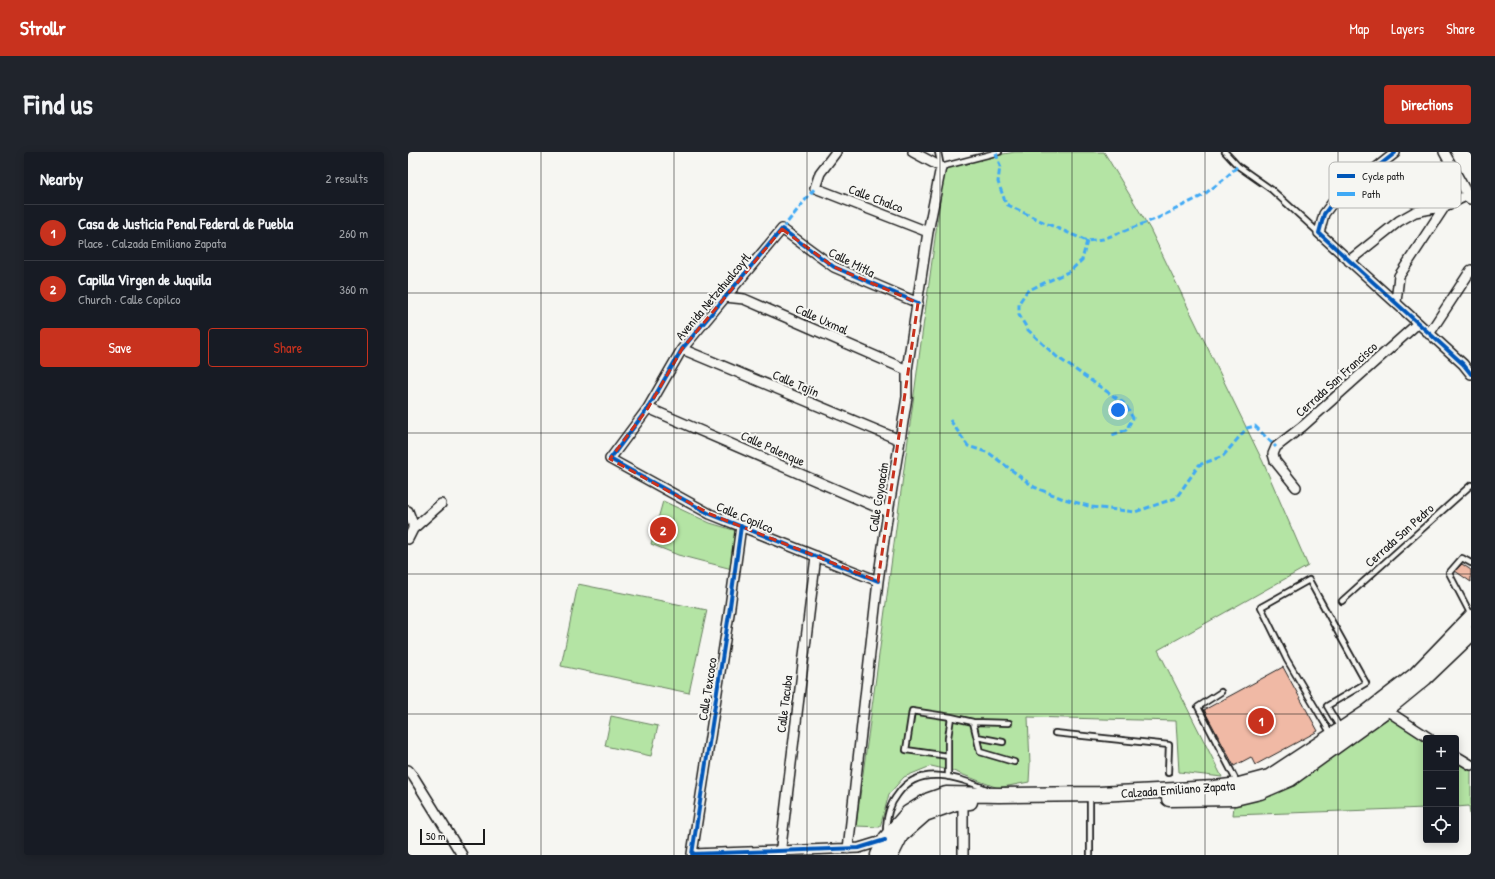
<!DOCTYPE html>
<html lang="en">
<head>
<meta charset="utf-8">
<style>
  :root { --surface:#171b24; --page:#20242c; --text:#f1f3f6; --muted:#9ea1a6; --line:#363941; --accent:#c8321e }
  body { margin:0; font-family:"Patrick Hand",sans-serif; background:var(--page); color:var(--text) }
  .controls { position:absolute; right:12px; bottom:12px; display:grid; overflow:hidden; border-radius:4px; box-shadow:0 2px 10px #0003 }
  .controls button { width:36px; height:36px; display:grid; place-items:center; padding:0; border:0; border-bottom:1px solid var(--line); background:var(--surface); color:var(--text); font:20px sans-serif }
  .scale { position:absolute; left:12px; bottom:10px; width:65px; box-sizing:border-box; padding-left:4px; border:2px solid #1c1c1c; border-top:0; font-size:11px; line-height:14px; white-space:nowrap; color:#1c1c1c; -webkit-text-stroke:3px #f6f6f2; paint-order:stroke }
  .you { position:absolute; left:710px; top:258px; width:14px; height:14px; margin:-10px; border:3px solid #fff; border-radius:50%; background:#1a73e8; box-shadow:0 0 0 6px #1a73e833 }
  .badge { display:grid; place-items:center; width:26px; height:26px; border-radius:50%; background:var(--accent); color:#fff; font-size:13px; font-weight:700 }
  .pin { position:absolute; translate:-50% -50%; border:2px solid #fff; box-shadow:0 1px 4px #0006 }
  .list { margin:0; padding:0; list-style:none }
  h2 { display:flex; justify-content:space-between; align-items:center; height:52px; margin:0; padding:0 16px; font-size:17px }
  h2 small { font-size:13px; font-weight:400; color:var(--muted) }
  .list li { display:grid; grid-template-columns:26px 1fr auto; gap:12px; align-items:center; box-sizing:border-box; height:56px; padding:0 16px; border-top:1px solid var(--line) }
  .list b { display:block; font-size:15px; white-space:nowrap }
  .list p { margin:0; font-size:13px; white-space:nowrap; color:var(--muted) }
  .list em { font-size:13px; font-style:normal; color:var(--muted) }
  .actions { display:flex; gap:8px; padding:12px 16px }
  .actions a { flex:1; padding:9px 0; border:1px solid var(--accent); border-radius:4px; text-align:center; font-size:14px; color:var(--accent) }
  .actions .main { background:var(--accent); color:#fff }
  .icon { flex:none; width:22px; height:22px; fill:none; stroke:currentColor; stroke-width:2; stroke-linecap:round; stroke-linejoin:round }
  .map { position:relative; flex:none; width:1063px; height:703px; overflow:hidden; border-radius:4px }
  header { display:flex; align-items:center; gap:24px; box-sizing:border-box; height:56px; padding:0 20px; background:var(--accent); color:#fff }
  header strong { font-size:19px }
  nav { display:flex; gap:22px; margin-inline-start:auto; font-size:14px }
  .intro { display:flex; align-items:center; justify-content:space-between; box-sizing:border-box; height:96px; padding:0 24px }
  h1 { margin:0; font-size:28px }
  .button { padding:10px 18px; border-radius:4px; background:var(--accent); color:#fff; font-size:14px; font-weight:700 }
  main { display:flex; gap:24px; padding:0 24px }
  aside { flex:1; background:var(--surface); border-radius:4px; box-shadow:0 2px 10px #0003 }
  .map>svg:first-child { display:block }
  .green { fill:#b4e4a4; stroke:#688060; fill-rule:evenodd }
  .building { fill:#f0b9a5; stroke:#1c1c1c }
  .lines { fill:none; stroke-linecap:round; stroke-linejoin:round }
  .service-casing { stroke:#1c1c1c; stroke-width:8 }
  .minor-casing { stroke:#1c1c1c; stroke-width:12 }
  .primary-casing { stroke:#1c1c1c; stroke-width:17 }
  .service { stroke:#f6f6f2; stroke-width:4.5 }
  .minor { stroke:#f6f6f2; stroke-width:9 }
  .primary { stroke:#f6f6f2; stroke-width:14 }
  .quiet { stroke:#3fa9f5; stroke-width:3; stroke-dasharray:6 3; stroke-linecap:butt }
  .cycleway-casing { stroke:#f6f6f2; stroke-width:6 }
  .cycleway { stroke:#0057b8; stroke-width:4 }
  .marked { fill:none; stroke:#c8321e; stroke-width:3; stroke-dasharray:8 5; stroke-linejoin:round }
  .grid { fill:none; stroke:#1c1c1c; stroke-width:1; stroke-opacity:0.55 }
  .labels { text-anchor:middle; stroke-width:4; stroke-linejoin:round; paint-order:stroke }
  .street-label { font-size:13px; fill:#1c1c1c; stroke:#f6f6f2 }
  .key { fill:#f6f6f2; stroke:#b5b5b2; stroke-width:1 }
  .key-label { font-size:11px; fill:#1c1c1c }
</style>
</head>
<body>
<header>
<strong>Strollr</strong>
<nav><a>Map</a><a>Layers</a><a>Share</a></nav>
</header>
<div class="intro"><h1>Find us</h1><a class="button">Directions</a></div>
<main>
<aside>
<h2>Nearby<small>2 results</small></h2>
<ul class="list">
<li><span class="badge">1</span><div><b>Casa de Justicia Penal Federal de Puebla</b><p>Place · Calzada Emiliano Zapata</p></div><em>260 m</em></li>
<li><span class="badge">2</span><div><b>Capilla Virgen de Juquila</b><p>Church · Calle Copilco</p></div><em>360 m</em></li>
</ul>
<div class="actions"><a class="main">Save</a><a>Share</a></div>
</aside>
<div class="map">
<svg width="1063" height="703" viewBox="0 0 1063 703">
  <rect width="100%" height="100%" fill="#f6f6f2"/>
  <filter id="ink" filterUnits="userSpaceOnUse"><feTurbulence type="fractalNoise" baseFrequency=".025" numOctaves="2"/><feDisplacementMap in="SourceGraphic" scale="8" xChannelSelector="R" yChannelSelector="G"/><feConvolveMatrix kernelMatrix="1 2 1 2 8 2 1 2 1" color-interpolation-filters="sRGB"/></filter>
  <g filter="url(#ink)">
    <path class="green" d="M607,0H696L742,77L855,310L900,414L750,498L814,625L771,620L768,569L620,565L622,612L621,630L590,636L545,619L523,614L496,625L481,642L472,675L448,674L537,12Z
      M255,349L302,371L329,379L324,417L270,403L243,392ZM254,372L261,374L257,385L250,383Z
      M170,432L299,458L281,541L153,514Z
      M203,564L250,574L243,604L197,594Z
      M981,566L1018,589V656L825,663L826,654L884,630Z
      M1048,608L1063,618V671L1061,654L1048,655Z"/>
    <path class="building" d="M254,372L261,374L257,385L250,383Z
      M1054,412L1063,418V430L1047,419Z
      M875,515L910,579L847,613L843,605L826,614L796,558Z"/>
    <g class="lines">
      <defs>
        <path id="service" d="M530,0L533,15L591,0
          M817,0L830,14L864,38L911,81
          M1063,411L1054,406L1041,421L1063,463
          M934,449L1063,333
          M813,540L790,555L830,632
          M565,570L572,600L606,610
          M647,581L761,593L760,621
          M923,582L879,508L853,455L901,428L958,531L919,554L932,576
          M569,585L595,590
          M540,604L498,598L504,559L543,565
          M540,625V586L543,565L565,570L601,571
          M478,680C478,666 481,653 490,642C511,611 553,626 581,638
          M682,703V648"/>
        <path id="minor" d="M428,0L412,21L407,36L520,80
          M1036,0L1062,47
          M987,1L925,50L916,62L911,81L1055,212L1063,222
          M941,109L991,69L1007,60L1037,54
          M317,145L336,147L499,218
          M988,150L991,124L1037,54L1060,43
          M1021,182L1063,118
          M274,197L492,288
          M240,256L480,360
          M888,335L867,309L865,302L868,295L895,274L1009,172
          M0,359L5,372V377
          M333,374L321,462L284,702L451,696L477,688
          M0,387L5,377L33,352
          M470,429L302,362L202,307L240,256L274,197L374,77L426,115L510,151
          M978,558L1021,586
          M1048,604L1063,613
          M0,618L5,624L54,703
          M440,697L470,429L480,360L492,288L499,245V218L520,80L533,15L505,0
          M372,703L408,404
          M555,703V645"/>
        <path id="primary" d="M761,647L827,646L852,640L882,627L978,558L1017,526L1063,482
          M470,703L478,686L500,661L521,648L538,642L591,643L691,642L806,636L831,633L861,625L958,561L1007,523L1063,465
          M483,703L493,683L517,662L548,651L562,650"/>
      </defs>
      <use href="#service" class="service-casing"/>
      <use href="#minor" class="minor-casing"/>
      <use href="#primary" class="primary-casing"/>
      <use href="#service" class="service"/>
      <use href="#minor" class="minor"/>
      <use href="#primary" class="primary"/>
      <path class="quiet" d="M588,1L592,14L590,30L598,52L633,69L679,89L695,87L750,66L794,44L815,28L830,14
        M374,77L407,36
        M679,89L674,108L662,119L619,139L611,151V163L620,178L649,205L717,252L725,266L718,278L704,283
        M542,268L560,294L581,301L626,335L653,346L684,355L727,360L768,346L791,313L815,304L839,276L847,274L868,295"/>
      <defs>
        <path id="cycleway" d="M987,1L925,50L916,62L911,81L1055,212L1063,222
          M333,374L321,462L284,702L451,696L477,688
          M470,429L302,362L202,307L240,256L274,197L374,77L426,115L510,151"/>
      </defs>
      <use href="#cycleway" class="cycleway-casing"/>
      <use href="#cycleway" class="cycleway"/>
    </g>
  </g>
  <path class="marked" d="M374,77L426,115L510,151L470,429L302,362L202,307L240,256L274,197Z"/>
  <path class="grid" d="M133,0V703M266,0V703M399,0V703M532,0V703M664,0V703M797,0V703M930,0V703M0,141H1063M0,281H1063M0,422H1063M0,562H1063"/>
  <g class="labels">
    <g class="street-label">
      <text transform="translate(468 46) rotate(21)" y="5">Calle Chalco</text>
      <text transform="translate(444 110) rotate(27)" y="5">Calle Mitla</text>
      <text transform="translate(305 144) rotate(-50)" y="5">Avenida Netzahualcoytl</text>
      <text transform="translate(414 167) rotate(24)" y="5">Calle Uxmal</text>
      <text transform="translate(928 227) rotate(-42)" y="5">Cerrada San Francisco</text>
      <text transform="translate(388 231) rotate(23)" y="5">Calle Tajín</text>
      <text transform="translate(365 296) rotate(24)" y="5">Calle Palenque</text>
      <text transform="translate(470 345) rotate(-81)" y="5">Calle Coyoacán</text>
      <text transform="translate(337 365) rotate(23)" y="5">Calle Copilco</text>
      <text transform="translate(991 383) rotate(-42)" y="5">Cerrada San Pedro</text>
      <text transform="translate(299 537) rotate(-81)" y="5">Calle Texcoco</text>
      <text transform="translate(376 552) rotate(-83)" y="5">Calle Tacuba</text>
      <text transform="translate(770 637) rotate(-4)" y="5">Calzada Emiliano Zapata</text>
    </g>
  </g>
  <rect x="921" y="10" width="132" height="46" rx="6" class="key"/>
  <rect x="929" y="22" width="18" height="4" fill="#0057b8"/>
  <rect x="929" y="40" width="18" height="4" fill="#3fa9f5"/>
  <g class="key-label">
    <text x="954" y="28">Cycle path</text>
    <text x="954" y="46">Path</text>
  </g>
</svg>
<div class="controls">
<button>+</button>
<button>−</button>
<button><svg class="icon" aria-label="locate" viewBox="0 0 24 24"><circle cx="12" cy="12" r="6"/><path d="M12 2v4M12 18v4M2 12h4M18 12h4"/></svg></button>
</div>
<div class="scale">50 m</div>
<div class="you"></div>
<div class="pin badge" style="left:853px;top:569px">1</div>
<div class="pin badge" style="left:255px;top:378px">2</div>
</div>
</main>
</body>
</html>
